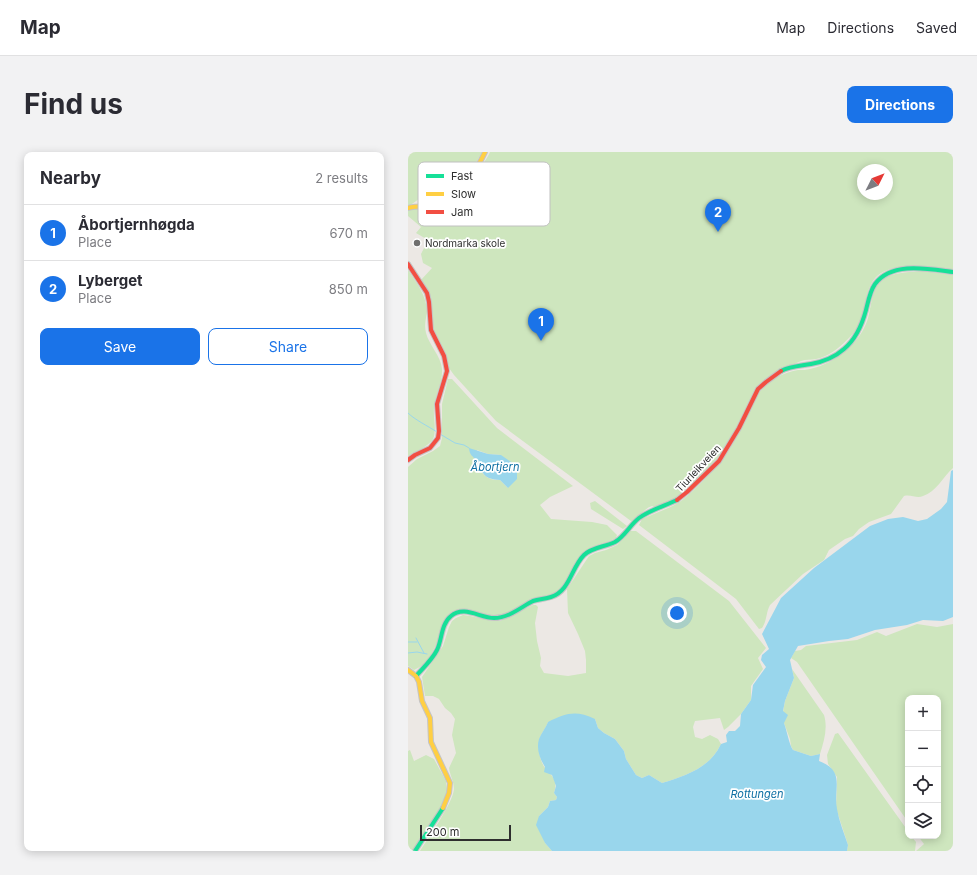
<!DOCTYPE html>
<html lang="en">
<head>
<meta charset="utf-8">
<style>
  :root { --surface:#fff; --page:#f2f2f3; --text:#2b2b33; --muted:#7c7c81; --line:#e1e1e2; --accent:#1a73e8 }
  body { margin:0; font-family:Inter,sans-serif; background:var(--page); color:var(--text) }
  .controls { position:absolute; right:12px; bottom:12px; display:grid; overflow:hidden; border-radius:8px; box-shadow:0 2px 10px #0003 }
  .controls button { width:36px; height:36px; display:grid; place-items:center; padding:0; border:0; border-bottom:1px solid var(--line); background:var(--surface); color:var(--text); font:20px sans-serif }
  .compass { position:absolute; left:449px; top:12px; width:36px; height:36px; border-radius:50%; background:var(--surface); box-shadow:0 2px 10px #0003; rotate:48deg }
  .scale { position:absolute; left:12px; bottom:10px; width:91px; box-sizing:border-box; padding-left:4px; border:2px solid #2e2e2e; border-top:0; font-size:11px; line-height:14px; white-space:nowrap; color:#2e2e2e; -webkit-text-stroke:3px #fff; paint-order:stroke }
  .you { position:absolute; left:269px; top:461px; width:14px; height:14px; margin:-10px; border:3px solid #fff; border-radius:50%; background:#1a73e8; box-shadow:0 0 0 6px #1a73e833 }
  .badge { display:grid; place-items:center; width:26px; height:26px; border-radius:50%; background:var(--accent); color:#fff; font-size:13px; font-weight:700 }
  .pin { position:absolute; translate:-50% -33px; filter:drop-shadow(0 1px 2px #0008) }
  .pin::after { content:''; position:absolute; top:21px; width:14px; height:12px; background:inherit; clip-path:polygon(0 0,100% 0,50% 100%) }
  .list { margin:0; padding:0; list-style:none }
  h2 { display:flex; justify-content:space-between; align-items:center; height:52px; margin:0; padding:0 16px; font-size:17px }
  h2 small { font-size:13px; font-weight:400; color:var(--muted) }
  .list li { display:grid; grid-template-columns:26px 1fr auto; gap:12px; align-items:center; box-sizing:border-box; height:56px; padding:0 16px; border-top:1px solid var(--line) }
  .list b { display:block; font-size:15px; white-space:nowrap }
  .list p { margin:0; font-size:13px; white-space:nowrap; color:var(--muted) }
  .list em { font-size:13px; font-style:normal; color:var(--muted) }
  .actions { display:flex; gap:8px; padding:12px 16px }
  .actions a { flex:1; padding:9px 0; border:1px solid var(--accent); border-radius:8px; text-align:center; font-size:14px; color:var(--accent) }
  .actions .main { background:var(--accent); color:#fff }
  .icon { flex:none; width:22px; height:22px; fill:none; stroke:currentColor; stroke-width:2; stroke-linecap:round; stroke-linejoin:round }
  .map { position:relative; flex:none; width:545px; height:699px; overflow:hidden; border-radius:8px }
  header { display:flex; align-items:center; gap:24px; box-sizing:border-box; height:56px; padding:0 20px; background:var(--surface); border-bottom:1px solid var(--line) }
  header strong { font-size:19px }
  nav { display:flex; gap:22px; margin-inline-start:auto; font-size:14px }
  .intro { display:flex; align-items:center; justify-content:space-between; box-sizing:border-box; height:96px; padding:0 24px }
  h1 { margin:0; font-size:28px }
  .button { padding:10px 18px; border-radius:8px; background:var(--accent); color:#fff; font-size:14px; font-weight:700 }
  main { display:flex; gap:24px; padding:0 24px }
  aside { flex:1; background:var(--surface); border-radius:8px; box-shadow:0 2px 10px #0003 }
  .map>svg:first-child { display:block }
  .green { fill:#cee6be; fill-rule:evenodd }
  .water { fill:#99d6ec }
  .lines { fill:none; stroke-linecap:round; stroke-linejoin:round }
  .stream { stroke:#99d6ec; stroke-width:1 }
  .fast-casing { stroke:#c5c4c5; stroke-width:6 }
  .slow-casing { stroke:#c5c4c5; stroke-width:6 }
  .jam-casing { stroke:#c5c4c5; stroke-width:6 }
  .fast { stroke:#16e098; stroke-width:4 }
  .slow { stroke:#ffcf43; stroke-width:4 }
  .jam { stroke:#f24e42; stroke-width:4 }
  .poi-dot { fill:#706f6e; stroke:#fff; stroke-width:1.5 }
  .labels { text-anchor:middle; stroke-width:3.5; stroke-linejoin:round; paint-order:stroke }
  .poi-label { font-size:10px; fill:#2e2e2e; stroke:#fff; text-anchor:start }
  .street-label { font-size:10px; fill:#2e2e2e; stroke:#fff }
  .water-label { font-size:11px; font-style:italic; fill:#0d6fa3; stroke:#fff }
  .key { fill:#fff; stroke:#c0c0c0; stroke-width:1 }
  .key-label { font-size:11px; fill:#2e2e2e }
</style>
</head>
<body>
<header>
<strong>Map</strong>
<nav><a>Map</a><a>Directions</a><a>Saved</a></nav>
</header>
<div class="intro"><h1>Find us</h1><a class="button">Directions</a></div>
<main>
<aside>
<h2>Nearby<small>2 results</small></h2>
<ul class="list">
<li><span class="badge">1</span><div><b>Åbortjernhøgda</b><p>Place</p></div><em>670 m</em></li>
<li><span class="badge">2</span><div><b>Lyberget</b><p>Place</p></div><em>850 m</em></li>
</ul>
<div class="actions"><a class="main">Save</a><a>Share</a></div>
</aside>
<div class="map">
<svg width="545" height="699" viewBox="0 0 545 699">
  <rect width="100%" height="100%" fill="#ece8e4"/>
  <path class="green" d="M0,0H74C66,15 48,47 30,49L21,40C12,44 8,51 0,54Z
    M82,0H545V118C523,117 497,109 475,120C458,129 459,149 454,165C452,174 445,182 439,188C431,196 420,205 408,207C403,208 398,207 393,209C379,215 357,227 347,239C339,255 331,272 322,288C309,310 273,349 248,356L244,354C236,356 232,366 223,369L88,269L46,223L41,216L36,202L24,175V150L13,128L24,116L15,111L13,102L20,88L8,81L13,75L0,64V58C11,54 23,58 31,55C45,51 76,14 82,0ZM455,18H479V42H455Z
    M0,118C8,130 19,144 19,160C18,167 16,173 18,181C21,193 33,204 34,217C35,230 27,243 26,256C25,266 29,278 25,287C20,295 8,299 0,304Z
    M515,119L545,123V316C535,325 528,340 515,344C509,347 503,342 496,344L483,362L461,370L451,377L445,384L437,387L421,398L416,408L395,422L362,453C358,460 359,469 354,476L351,477L328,447L231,373L234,367C247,361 261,357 273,349C288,338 316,308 325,291C334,276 342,250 354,237C363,227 377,220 390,218C394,218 399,218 402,217C415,214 427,208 437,199C444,193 452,185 456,176C466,159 459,136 479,125C490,120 503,120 515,119Z
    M40,227H44L89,276L165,334L142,345L132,353L143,367L184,370L199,373L209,383L208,386C197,392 185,393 176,402C166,412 157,437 147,441C141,444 134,445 127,448C116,452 102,463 91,464C76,466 61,453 47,460C30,468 32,508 6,518L0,514V315L9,307L25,299L32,294L34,286V252ZM69,298L80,302L93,303L100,336L92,328C90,328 85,328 83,327C70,322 68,309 69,298Z
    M187,349L219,374L215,377L183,357L182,351Z
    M222,379H228L321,449L358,496L350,506L355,517L343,534V548L333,562L320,575L316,578L312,566L287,569L285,575L287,585L294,587L302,583L310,587L313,592C302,616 277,624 254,631L241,623L234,626L228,623L218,607L216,599L207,587L196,581L190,576L187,567L140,570C138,577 131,583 131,590C131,595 131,603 133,608C137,622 152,623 146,641L149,645L148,648L142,649L140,655L131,664L137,691L144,699H12C20,686 45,651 46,637C46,630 42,623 41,616L48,601L44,583L47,567L43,561L37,556L31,547L25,544H17L14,525L35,494L41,475L44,469L48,466L55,463L62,464L85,469H92L125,453H128L130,455L127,471L129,489L133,506L132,514L136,521L160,524L178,521V508L177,499L170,482L160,461L159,437L181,404L187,401L198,398L209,393Z
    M509,472L529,475L545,472V699H508L516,692L510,684H530V546H500V670L389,510L383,506L387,499L393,498L398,494L449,488L469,480L478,484Z
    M384,517L416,563C420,576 416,589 412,602L403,604L385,598L383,594L382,587L376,571L375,560L377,549L386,526Z
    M430,581L500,679V684H503L508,690L507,699H439L440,693L428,656L429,625L420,612L419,603L427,582Z
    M2,598L6,609L18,603L26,607L38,629L39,640L35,655L5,699H0V599Z"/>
  <path class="water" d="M61,296L80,302L93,303L109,314V327L100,336L92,328C76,327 76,323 69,310C65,303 62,305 61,296Z
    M545,318V465L535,469L515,468L499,473L467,478L440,487L421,489L390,494L382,508L386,526L377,549L375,559L380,563L376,571C379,579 381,592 385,598L403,604L412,602L411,609C438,619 425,636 429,657C431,669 436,681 440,693L439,699H144L137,691L128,673L131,664L140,655L142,649L148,648L149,645L146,641L148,634L144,623L136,620L137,615C132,607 128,597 131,587C133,581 138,576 140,570C158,561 168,558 187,567L190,576L196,581L207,587L216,599L218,607L228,623L234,626L241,623L254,631C277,624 302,616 313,592L319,590L318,583L321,579H327L332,574L333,562L343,548L345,533L358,515L353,508L354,503L361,497L354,482L373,446L406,416L462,374L480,367L495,365L510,369L519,367L533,357L539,350L543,319Z"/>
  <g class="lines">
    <path class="stream" d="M0,261C7,268 20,274 29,280
      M32,282L47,291L56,293L61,296
      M8,486L16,501
      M0,490H9
      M0,501L9,500L19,502"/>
    <defs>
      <path id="fast" d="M373,219C383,214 392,214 403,212C414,210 427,205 436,197C448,187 454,173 458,158C460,150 462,139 467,132C484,109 521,117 545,120
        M8,524C15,516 24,508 29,498C34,488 33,472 43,464C56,453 72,466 86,466C101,466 113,455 125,449C131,447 137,447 143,445C162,439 163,416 176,403C184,395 197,395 207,390C217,384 222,373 231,366C242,358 256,354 269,348
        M7,699L35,656"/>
      <path id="slow" d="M0,56C10,53 21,56 31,53C49,48 70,16 77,0
        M0,518L8,524L11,530L14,549L22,566L23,590L42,631L41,641L35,656"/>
      <path id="jam" d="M0,112L19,141L21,150L23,178L36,204L39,219L29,252L31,279L30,286L22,296L7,303L0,308
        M269,348L279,340L311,309L331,276L350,237L358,230L373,219"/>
    </defs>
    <use href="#fast" class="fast-casing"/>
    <use href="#slow" class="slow-casing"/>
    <use href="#jam" class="jam-casing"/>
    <use href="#fast" class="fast"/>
    <use href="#slow" class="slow"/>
    <use href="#jam" class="jam"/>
  </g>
  <circle class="poi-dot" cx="9" cy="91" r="4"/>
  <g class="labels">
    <g class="poi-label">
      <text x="17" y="95">Nordmarka skole</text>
    </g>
    <g class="street-label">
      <text transform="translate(290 316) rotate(-47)" y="4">Tiurleikveien</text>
    </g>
    <g class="water-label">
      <text x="87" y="319">Åbortjern</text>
      <text x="349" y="646">Rottungen</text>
    </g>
  </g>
  <rect x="10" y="10" width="132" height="64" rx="6" class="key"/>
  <rect x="18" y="22" width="18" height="4" fill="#16e098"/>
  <rect x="18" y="40" width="18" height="4" fill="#ffcf43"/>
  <rect x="18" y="58" width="18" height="4" fill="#f24e42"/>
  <g class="key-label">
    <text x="43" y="28">Fast</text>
    <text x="43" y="46">Slow</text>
    <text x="43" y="64">Jam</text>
  </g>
</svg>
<div class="controls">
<button>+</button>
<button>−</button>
<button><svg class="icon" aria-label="locate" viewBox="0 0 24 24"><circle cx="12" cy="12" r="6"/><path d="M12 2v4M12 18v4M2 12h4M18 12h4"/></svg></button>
<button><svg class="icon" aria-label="layers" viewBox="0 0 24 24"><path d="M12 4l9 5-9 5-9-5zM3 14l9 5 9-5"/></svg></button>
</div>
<svg class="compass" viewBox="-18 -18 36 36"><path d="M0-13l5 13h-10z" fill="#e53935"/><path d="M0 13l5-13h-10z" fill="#7c7c81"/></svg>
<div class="scale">200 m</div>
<div class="you"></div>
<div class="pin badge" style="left:133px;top:189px">1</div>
<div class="pin badge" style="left:310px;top:80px">2</div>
</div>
</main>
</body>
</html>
